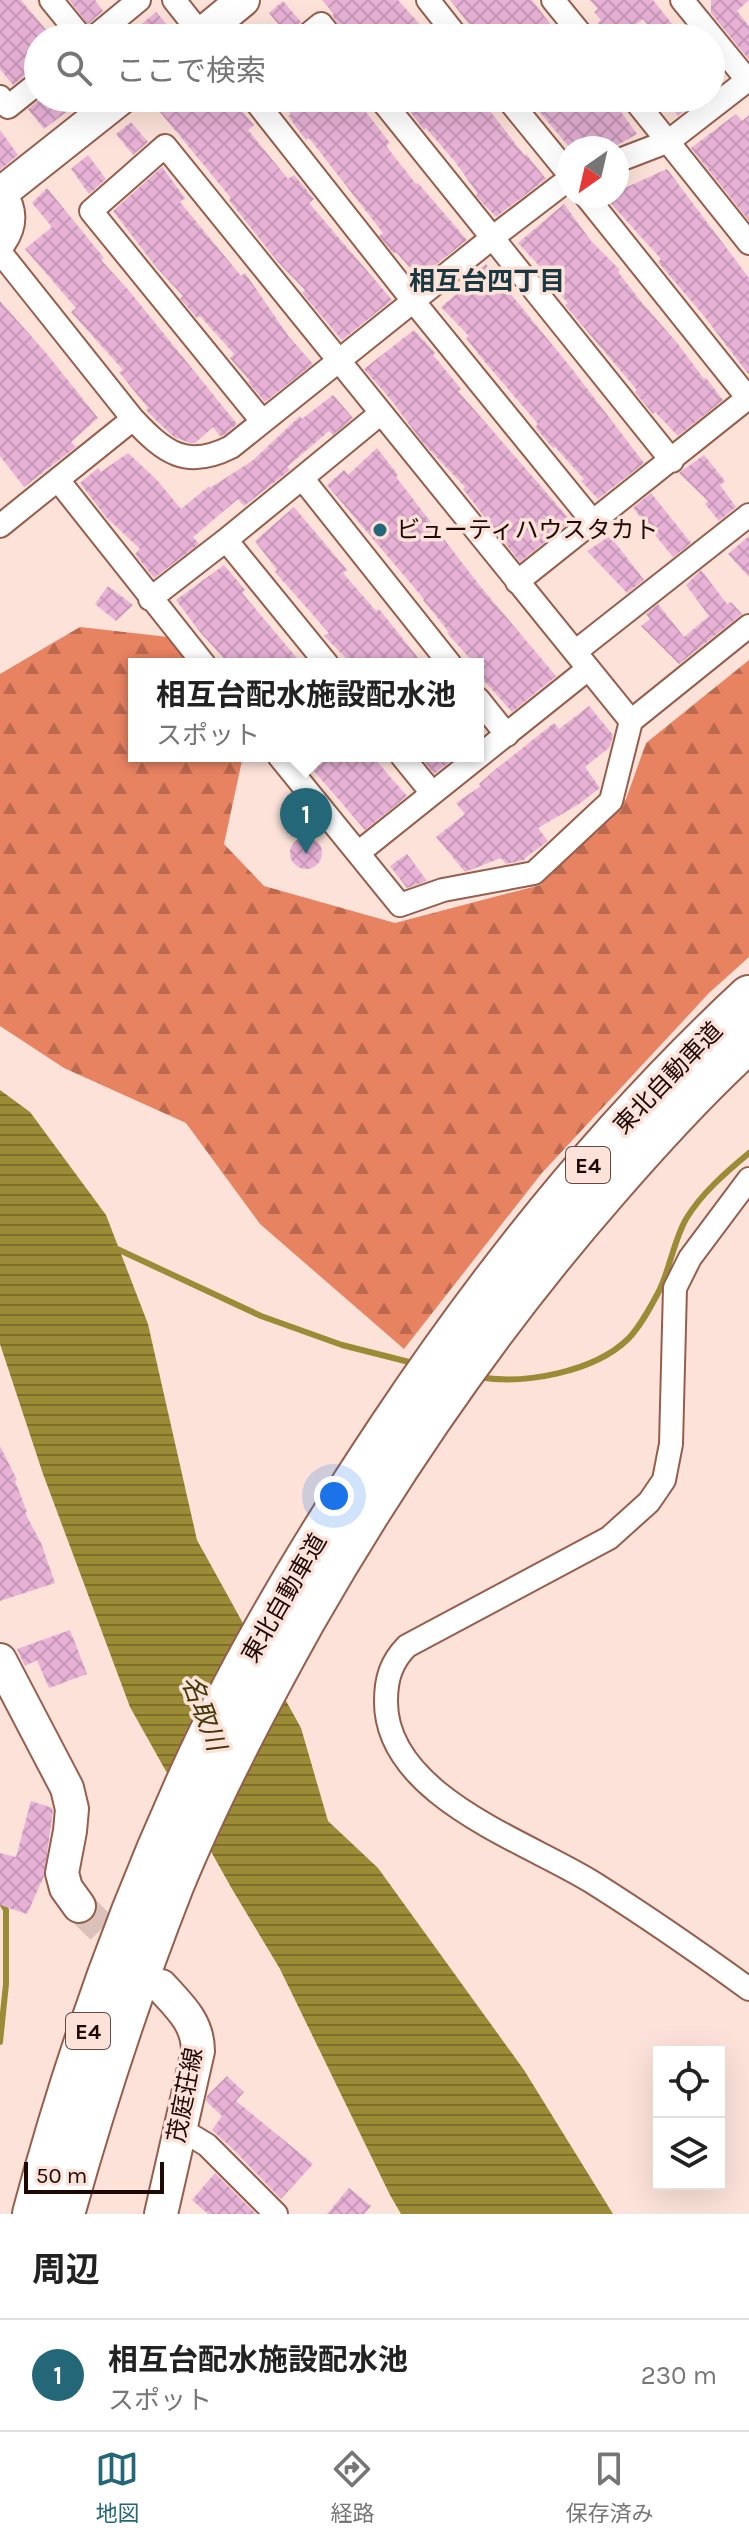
<!DOCTYPE html>
<html lang="ja">
<head>
<meta charset="utf-8">
<style>
  :root { --surface:#fff; --page:#f6f6f6; --text:#222; --muted:#767676; --line:#e0e0e0; --accent:#236778 }
  body { margin:0; font-family:Karla,"Noto Sans JP",sans-serif; background:var(--page); color:var(--text) }
  .controls { position:absolute; right:24px; bottom:24px; display:grid; overflow:hidden; border-radius:0px; box-shadow:0 8px 32px #0002 }
  .controls button { width:72px; height:72px; display:grid; place-items:center; padding:0; border:0; border-bottom:2px solid var(--line); background:var(--surface); color:var(--text); font:40px sans-serif }
  .compass { position:absolute; left:557px; top:136px; width:72px; height:72px; border-radius:50%; background:var(--surface); box-shadow:0 8px 32px #0002; rotate:214deg }
  .scale { position:absolute; left:24px; bottom:20px; width:140px; box-sizing:border-box; padding-left:8px; border:4px solid #1e0904; border-top:0; font-size:22px; line-height:28px; white-space:nowrap; color:#1e0904; -webkit-text-stroke:6px #fce2d9; paint-order:stroke }
  .you { position:absolute; left:334px; top:1496px; width:28px; height:28px; margin:-20px; border:6px solid #fff; border-radius:50%; background:#1a73e8; box-shadow:0 0 0 12px #1a73e833 }
  .badge { display:grid; place-items:center; width:52px; height:52px; border-radius:50%; background:var(--accent); color:#fff; font-size:26px; font-weight:700 }
  .pin { position:absolute; translate:-50% -66px; filter:drop-shadow(0 2px 4px #0008) }
  .pin::after { content:''; position:absolute; top:42px; width:28px; height:24px; background:inherit; clip-path:polygon(0 0,100% 0,50% 100%) }
  .popup { position:absolute; left:128px; top:658px; width:356px; height:104px; box-sizing:border-box; display:grid; place-content:center; border-radius:0px; background:var(--surface); filter:drop-shadow(0 2px 6px #0005); font-size:26px; white-space:nowrap; color:var(--muted) }
  .popup b { font-size:30px; color:var(--text) }
  .popup::after { content:''; position:absolute; left:50%; top:100%; margin-left:-16px; border:16px solid transparent; border-top-color:var(--surface) }
  .list { margin:0; padding:0; list-style:none }
  h2 { display:flex; justify-content:space-between; align-items:center; height:104px; margin:0; padding:0 32px; font-size:34px }
  h2 small { font-size:26px; font-weight:400; color:var(--muted) }
  .list li { display:grid; grid-template-columns:52px 1fr auto; gap:24px; align-items:center; box-sizing:border-box; height:112px; padding:0 32px; border-top:2px solid var(--line) }
  .list b { display:block; font-size:30px; white-space:nowrap }
  .list p { margin:0; font-size:26px; white-space:nowrap; color:var(--muted) }
  .list em { font-size:26px; font-style:normal; color:var(--muted) }
  .icon { flex:none; width:44px; height:44px; fill:none; stroke:currentColor; stroke-width:2; stroke-linecap:round; stroke-linejoin:round }
  .map { position:relative; flex:none; width:749px; height:2214px; overflow:hidden }
  .search { position:absolute; background:var(--surface); box-shadow:0 8px 32px #0002; left:24px; right:24px; top:24px; height:88px; display:flex; align-items:center; gap:20px; box-sizing:border-box; padding:0 28px; border-radius:44px; color:var(--muted); font-size:30px }
  .sheet { height:216px; background:var(--surface) }
  nav { display:flex; justify-content:space-around; align-items:center; box-sizing:border-box; height:112px; border-top:2px solid var(--line); background:var(--surface); font-size:22px; color:var(--muted) }
  nav a { display:grid; justify-items:center; gap:4px }
  nav .on { color:var(--accent) }
  .map>svg:first-child { display:block }
  .forest { fill:url(#forest-firs) }
  .water { fill:url(#water-rules) }
  .lines { fill:none; stroke-linecap:round; stroke-linejoin:round }
  .stream { stroke:#9b8b36; stroke-width:6 }
  .building { fill:url(#building-cross-hatch) }
  .secondary-tunnel { stroke:#dbc1b9; stroke-width:32; stroke-dasharray:32 16; stroke-linecap:butt }
  .street-casing { stroke:#965e4c; stroke-width:26 }
  .secondary-casing { stroke:#965e4c; stroke-width:36 }
  .highway-casing { stroke:#965e4c; stroke-width:44 }
  .street { stroke:#fff; stroke-width:22 }
  .secondary { stroke:#fff; stroke-width:32 }
  .highway { stroke:#fff; stroke-width:40 }
  .poi-dot { fill:#236778; stroke:#fce2d9; stroke-width:3 }
  .labels { text-anchor:middle; stroke-width:7; stroke-linejoin:round; paint-order:stroke }
  .shield { fill:#fce2d9; stroke:#614a44; stroke-width:2 }
  .shield-label { font-size:22px; font-weight:bold; fill:#1e0904 }
  .poi-label { font-size:24px; fill:#1e0904; stroke:#fce2d9; text-anchor:start }
  .street-label { font-size:24px; fill:#1e0904; stroke:#fce2d9 }
  .neighbourhood-label { font-size:26px; font-weight:bold; fill:#193841; stroke:#fce2d9 }
  .water-label { font-size:26px; font-style:italic; fill:#423908; stroke:#fce2d9 }
</style>
</head>
<body>
<div class="map">
<svg width="749" height="2214" viewBox="0 0 749 2214">
  <defs>
    <pattern id="forest-firs" width="22" height="20" patternUnits="userSpaceOnUse" patternTransform="scale(2)"><rect width="22" height="20" fill="#e88362"/><path d="M5 1l3.5 6h-7zM16 11l3.5 6h-7z" fill="#bb694f"/></pattern>
    <pattern id="water-rules" width="6" height="5" patternUnits="userSpaceOnUse" patternTransform="scale(2)"><rect width="6" height="5" fill="#9b8b36"/><path d="M0 2.5h6" fill="none" stroke="#7e702b"/></pattern>
    <pattern id="building-cross-hatch" width="8" height="8" patternUnits="userSpaceOnUse" patternTransform="scale(2)"><rect width="8" height="8" fill="#e8b2d7"/><path d="M0 0l8 8M0 8l8-8" fill="none" stroke="#c798b7"/></pattern>
  </defs>
  <rect width="100%" height="100%" fill="#fce2d9"/>
  <path class="forest" d="M80,627L168,637L189,664H134V756H243L224,844L264,886L395,923L540,885L626,799L646,743L749,660V957L709,993L541,1174L404,1349L260,1224L186,1123L64,1068L0,1026V674Z"/>
  <path class="water" d="M0,1090L30,1112L106,1215L148,1324L197,1540L301,1728L328,1821L378,1868L524,2070L613,2214H401L390,2195L280,1969L232,1889L130,1707L43,1474L0,1344Z"/>
  <g class="lines">
    <path class="stream" d="M115,1248L261,1316L342,1345L417,1364
      M479,1377C524,1385 594,1372 628,1339C640,1327 650,1308 658,1293C670,1270 673,1242 686,1219C701,1194 726,1172 749,1153
      M0,1900L6,1910V1984L0,2042"/>
  </g>
  <path class="building" d="M0,0H21L53,38H38V69L29,72L13,85L0,69Z
    M69,0H95L103,11L88,24Z
    M322,0H398L432,38H348L332,15L334,14Z
    M450,0H532L561,38H480Z
    M590,0H653L683,38H658L643,19L618,38H610L598,23L601,20L594,12L598,9Z
    M711,0H749L737,11L749,26V60L711,13Z
    M283,1L301,22L287,35L269,13Z
    M156,12L178,38H125Z
    M42,98H85L44,129L28,109Z
    M165,98H230L254,125L248,130L288,179L294,175L314,199L309,203L392,300L342,340L302,293L305,290L278,262L229,200L231,198L155,106Z
    M276,98H355L390,143L386,146L416,184L418,183L467,240L419,278L396,252L394,254L379,236L383,233L309,138L306,140L288,116L291,114Z
    M400,98H483L492,110L490,111L525,156L526,154L546,179L496,217L476,196L478,194L456,163L426,128L424,130Z
    M530,98H611L637,134L612,148H570L538,110L540,108Z
    M664,98H701L678,116Z
    M736,114L742,121L749,115V221L691,148Z
    M131,122L148,142L133,155L116,134Z
    M0,130L18,155L0,170Z
    M88,155L106,179L89,194L71,169Z
    M162,167L185,198L180,202L241,276L245,273L289,337L313,364L265,402L248,382L250,381L230,358L234,354L200,316L197,318L185,304L180,299L183,296L156,267L113,211Z
    M667,169L749,278V375L704,316L658,262L661,259L604,196H617V175L627,187Z
    M47,188L104,258L101,260L130,292L237,424L224,435L220,436L213,427L195,443H190L174,437L161,425L146,410L148,408L119,372L123,370L71,312L76,308L25,249L52,227L32,203Z
    M564,204L591,241L620,270L618,272L643,304L678,344L704,379L706,378L723,400L678,436L655,412L653,414L635,392L637,390L565,305L568,303L542,274L545,272L518,243Z
    M486,264L572,369L644,463L598,499L581,481L584,479L555,447L553,448L535,427L538,424L484,361L466,338L469,336L441,307L470,283L468,279Z
    M0,301L46,353L98,418L71,442L76,447L24,487L0,456Z
    M414,330L435,353L433,355L461,389L458,391L571,521L520,562L463,489L465,487L423,443L392,401L364,369Z
    M333,395L353,418L333,435L329,431L287,467L290,470L244,506L238,499L193,537L199,544L154,578L135,554L140,549L106,517L80,483L98,468L101,472L128,453L157,480L181,509L209,486L210,488L252,461L300,416L302,419Z
    M377,448L398,475L396,477L480,586L556,676L512,712L478,674V664H475L447,633L449,632L423,600L424,599L327,485L344,470L348,475Z
    M704,455L725,481L720,485L736,507L719,521L705,504L708,501L679,473Z
    M651,493L691,543L673,557L633,508Z
    M294,507L347,570L343,573L376,611L379,609L423,664H352L324,636L329,633L275,572L277,570L255,541Z
    M610,536L644,580L627,593L587,551Z
    M749,536V577L728,554Z
    M224,565L245,590L242,593L302,664H229L200,632L176,600Z
    M701,570L727,604L731,602L742,614L679,664L641,626L650,619L646,614L658,604L684,637L709,616L686,585Z
    M108,586L133,605L116,621L95,604Z
    M589,706L613,735L610,747L585,767L600,788L579,804L538,828L548,841L524,859L525,860L506,864L501,858L465,872L436,837L465,814L456,803L481,786L479,784L496,769L554,723L559,729Z
    M301,756H372L407,796L365,830Z
    M420,756H457L434,774Z
    M290 853a16 16 0 1 1 32 0a16 16 0 1 1-32 0Z
    M407,854L427,881L407,888L390,866Z
    M0,1446L17,1480L15,1481L27,1512L25,1513L41,1543L55,1583L0,1601Z
    M70,1630L87,1674L49,1688L37,1660L25,1666L17,1649Z
    M31,1801L52,1808L53,1810L44,1876L27,1914L0,1905V1853L16,1857Z
    M227,2076L244,2092L236,2101L313,2164L281,2199L235,2151L212,2130L222,2116L206,2101L207,2096Z
    M215,2173L256,2214H208L192,2200Z
    M349,2188L371,2206L364,2214H327Z"/>
  <g class="lines">
    <path class="secondary-tunnel" d="M79,1906L133,1959"/>
    <defs>
      <path id="street" d="M51,0L82,38
        M174,0L201,34
        M428,0L458,38
        M553,0L584,38
        M682,0L749,82
        M93,38L139,0
        M304,38L321,24L332,38
        M0,97L8,107L38,83
        M253,98L414,302L594,523
        M380,98L672,461
        M507,98L569,174
        M633,98L749,243
        M617,161L669,141L749,79
        M586,196L748,398
        M0,252L133,419C164,452 186,470 231,447L492,238L569,179
        M262,421L91,211L165,146L631,721
        M302,478L381,413
        M58,480L204,664
        M0,526L133,419
        M517,582L749,397
        M150,599L226,540
        M575,652L749,515
        M327,664L226,540L302,478L450,664
        M478,699L507,735
        M279,756L400,905L443,890L534,873L611,801L631,721L749,626
        M402,756L432,793
        M358,853L588,669
        M749,1179L690,1258L675,1288L671,1444L664,1480L649,1502L609,1538L407,1646C391,1662 386,1679 386,1701C385,1795 526,1841 592,1882C646,1916 698,1952 749,1989
        M179,2128L207,2145L276,2214"/>
      <path id="secondary" d="M197,38L243,0
        M0,194L121,98
        M0,194C11,210 11,225 0,241
        M0,1660L67,1788L72,1809L70,1831L62,1873L66,1888L79,1906
        M161,2214L198,2051C198,2022 179,2006 161,1986"/>
      <path id="highway" d="M33,2214C75,2056 130,1903 199,1755C253,1640 320,1531 390,1426C494,1270 612,1123 749,996
        M64,2214C95,2103 131,1993 173,1886C210,1795 257,1706 305,1620C392,1468 491,1324 606,1192C651,1140 698,1088 749,1042"/>
    </defs>
    <use href="#street" class="street-casing"/>
    <use href="#secondary" class="secondary-casing"/>
    <use href="#highway" class="highway-casing"/>
    <use href="#street" class="street"/>
    <use href="#secondary" class="secondary"/>
    <use href="#highway" class="highway"/>
  </g>
  <circle class="poi-dot" cx="380" cy="530" r="8"/>
  <g class="labels">
    <g class="shield">
      <rect x="566" y="1147" width="44" height="36" rx="6"/>
      <rect x="66" y="2013" width="44" height="36" rx="6"/>
    </g>
    <g class="shield-label">
      <text x="588" y="1173">E4</text>
      <text x="88" y="2039">E4</text>
    </g>
    <g class="poi-label">
      <text x="396" y="538">ビューティハウスタカト</text>
    </g>
    <g class="street-label">
      <text transform="translate(668 1078) rotate(-46)" y="8">東北自動車道</text>
      <text transform="translate(284 1598) rotate(-60)" y="8">東北自動車道</text>
      <text transform="translate(185 2095) rotate(-79)" y="8">茂庭荘線</text>
    </g>
    <g class="neighbourhood-label">
      <text x="487" y="290">相互台四丁目</text>
    </g>
    <g class="water-label">
      <text transform="translate(204 1713) rotate(69)" y="9">名取川</text>
    </g>
  </g>
</svg>
<div class="controls">
<button><svg class="icon" aria-label="locate" viewBox="0 0 24 24"><circle cx="12" cy="12" r="6"/><path d="M12 2v4M12 18v4M2 12h4M18 12h4"/></svg></button>
<button><svg class="icon" aria-label="layers" viewBox="0 0 24 24"><path d="M12 4l9 5-9 5-9-5zM3 14l9 5 9-5"/></svg></button>
</div>
<svg class="compass" viewBox="-18 -18 36 36"><path d="M0-13l5 13h-10z" fill="#e53935"/><path d="M0 13l5-13h-10z" fill="#767676"/></svg>
<div class="scale">50 m</div>
<div class="you"></div>
<div class="pin badge" style="left:306px;top:854px">1</div>
<div class="popup"><b>相互台配水施設配水池</b>スポット</div>
<div class="search"><svg class="icon" aria-label="search" viewBox="0 0 24 24"><circle cx="10" cy="10" r="6"/><path d="M15 15l6 6"/></svg>ここで検索</div>
</div>
<section class="sheet">
<h2>周辺<small></small></h2>
<ul class="list">
<li><span class="badge">1</span><div><b>相互台配水施設配水池</b><p>スポット</p></div><em>230 m</em></li>
</ul>
</section>
<nav>
<a class="on"><svg class="icon" aria-label="map" viewBox="0 0 24 24"><path d="M3 6l6-2 6 2 6-2v14l-6 2-6-2-6 2zM9 4v14M15 6v14"/></svg>地図</a>
<a><svg class="icon" aria-label="directions" viewBox="0 0 24 24"><path d="M12 3l9 9-9 9-9-9zM9 14v-3h6M13 9l2 2-2 2"/></svg>経路</a>
<a><svg class="icon" aria-label="saved" viewBox="0 0 24 24"><path d="M7 4h10v16l-5-4-5 4z"/></svg>保存済み</a>
</nav>
</body>
</html>
